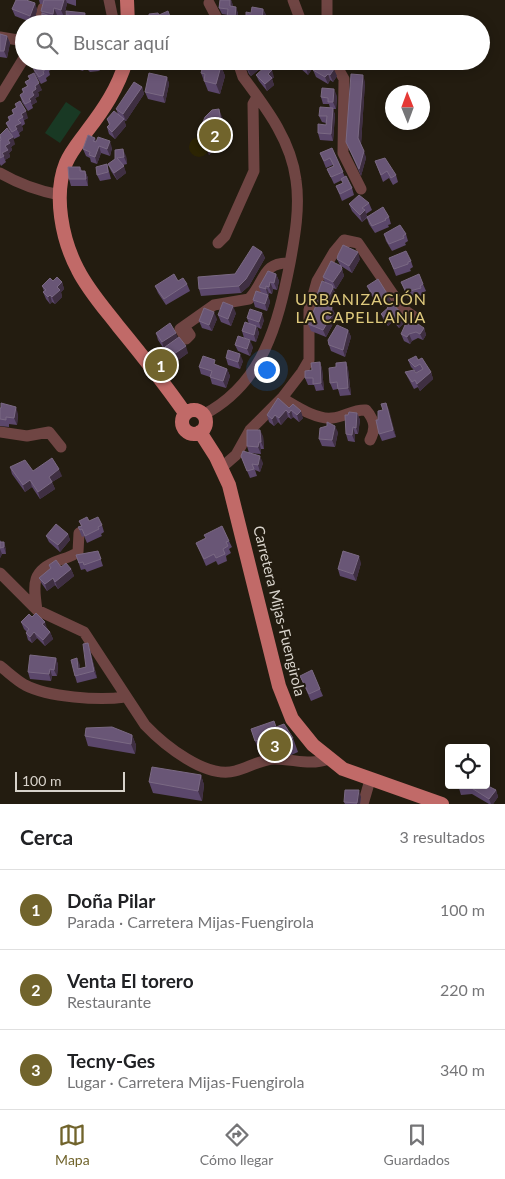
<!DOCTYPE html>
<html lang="es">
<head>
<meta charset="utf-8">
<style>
  :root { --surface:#fff; --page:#f6f6f6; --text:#202124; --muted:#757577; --line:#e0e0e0; --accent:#71642c }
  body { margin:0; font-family:Lato,sans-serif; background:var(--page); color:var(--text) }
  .controls { position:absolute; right:15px; bottom:15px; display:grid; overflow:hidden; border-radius:5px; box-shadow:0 2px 12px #0003 }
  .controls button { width:45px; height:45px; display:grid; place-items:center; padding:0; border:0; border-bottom:1px solid var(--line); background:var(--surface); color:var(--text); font:25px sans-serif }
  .compass { position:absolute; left:385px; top:85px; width:45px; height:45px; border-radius:50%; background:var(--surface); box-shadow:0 2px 12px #0003; rotate:359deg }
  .scale { position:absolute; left:15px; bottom:12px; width:110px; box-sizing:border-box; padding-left:5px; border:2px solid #d8d3cb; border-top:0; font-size:14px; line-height:18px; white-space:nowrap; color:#d8d3cb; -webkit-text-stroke:4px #231c10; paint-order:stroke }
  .you { position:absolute; left:266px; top:369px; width:18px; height:18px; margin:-12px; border:4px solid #fff; border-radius:50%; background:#1a73e8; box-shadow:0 0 0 8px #1a73e833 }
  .badge { display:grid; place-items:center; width:32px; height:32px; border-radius:50%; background:var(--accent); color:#fff; font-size:16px; font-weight:700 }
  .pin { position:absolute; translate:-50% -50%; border:2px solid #fff; box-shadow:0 1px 5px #0006 }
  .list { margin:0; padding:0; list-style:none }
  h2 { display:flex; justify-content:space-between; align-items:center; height:65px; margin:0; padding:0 20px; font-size:21px }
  h2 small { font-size:16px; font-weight:400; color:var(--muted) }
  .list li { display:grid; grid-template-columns:32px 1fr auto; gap:15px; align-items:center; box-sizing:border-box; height:80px; padding:0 20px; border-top:1px solid var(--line) }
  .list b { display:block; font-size:19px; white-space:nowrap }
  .list p { margin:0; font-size:16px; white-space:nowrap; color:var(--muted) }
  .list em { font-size:16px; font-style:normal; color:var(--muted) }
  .icon { flex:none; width:28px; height:28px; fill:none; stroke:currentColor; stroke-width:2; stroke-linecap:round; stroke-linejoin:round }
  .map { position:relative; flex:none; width:505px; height:804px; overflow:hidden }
  .search { position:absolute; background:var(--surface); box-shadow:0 2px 12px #0003; left:15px; right:15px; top:15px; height:55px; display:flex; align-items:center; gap:12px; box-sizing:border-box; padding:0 18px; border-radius:28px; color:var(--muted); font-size:19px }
  .sheet { height:305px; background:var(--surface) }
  nav { display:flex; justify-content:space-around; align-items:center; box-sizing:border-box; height:70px; border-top:1px solid var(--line); background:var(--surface); font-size:14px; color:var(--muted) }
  nav a { display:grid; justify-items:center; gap:2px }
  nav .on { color:var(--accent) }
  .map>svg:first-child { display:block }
  .green { fill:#193924 }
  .sand { fill:#2c2403 }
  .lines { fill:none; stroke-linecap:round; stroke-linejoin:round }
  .minor { stroke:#6f4543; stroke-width:11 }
  .major { stroke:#c16a68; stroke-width:14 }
  .wall { fill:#5b476b }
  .shaded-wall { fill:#3f2f42 }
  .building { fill:#695676; stroke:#7a6983 }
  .labels { text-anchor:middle; stroke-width:4; stroke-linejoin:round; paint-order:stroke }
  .street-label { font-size:15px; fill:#d8d3cb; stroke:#231c10 }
  .neighbourhood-label { font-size:16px; letter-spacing:1px; fill:#dfca7d; stroke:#231c10 }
</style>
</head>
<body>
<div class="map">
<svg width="505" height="804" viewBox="0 0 505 804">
  <rect width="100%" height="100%" fill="#231c10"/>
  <path class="green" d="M66,102L81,112L60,143L45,133Z"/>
  <path class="sand" d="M189 147a10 10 0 1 1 20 0a10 10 0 1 1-20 0Z"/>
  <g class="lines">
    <path class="minor" d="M109,0L114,24
      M293,0L302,24
      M209,3L220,24
      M39,24L43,8
      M327,24V0
      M0,37L24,41
      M326,61L340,72L344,79L343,153L361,189
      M0,97L24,58
      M0,173C19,184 38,191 60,195
      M218,243L225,236L254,171L253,104L257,97
      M184,326L190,335L186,339L180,329L214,305L249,299C265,283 262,261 290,263
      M282,398C296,406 316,420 332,418C345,417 353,409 366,410C375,420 376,429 370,440
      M203,415C263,384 278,324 290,263C295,236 300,207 296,180C291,140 266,108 243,77L240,68L241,61
      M0,432L27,436L49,432L61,447
      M221,468L236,455L250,430L282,398L302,372L309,360V310L317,281L334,252L344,240L358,243L403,309L413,316
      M0,573L37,610L84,632L145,725C164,745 206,779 235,771C248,768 261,759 275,759C294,759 310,766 328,759
      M37,610C33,584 31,570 60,560C66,558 73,556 78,552L79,533
      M0,666C8,672 16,680 25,685C48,697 99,701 125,697
      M363,804L370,780"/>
    <path class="major" d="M127,0L128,24
      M126,61C118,88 104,109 87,131C80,141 71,151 66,163C53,195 62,240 78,270C88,290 104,308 118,326C141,354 164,383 185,413
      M182 422a12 12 0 1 1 24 0a12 12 0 1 1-24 0Z
      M200,432L216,457L229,485L279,686L292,719L313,745L343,769L442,804"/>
  </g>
  <path class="wall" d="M39,0H76V6L67,3L64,17L57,15L56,18L42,14L41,11L43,4H40Z
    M220,0H231L233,6L238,13V17L246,18L251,13L263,9L266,15L265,24H229L227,18L228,15L222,14L219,8Z
    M35,3L37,10L33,23L15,16L12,9Z
    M85,13L87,20V24H69V22L66,15Z
    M0,34L7,36L10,43L7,58L0,57Z
    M50,61L52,69L49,71L50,75L46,78L47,81L41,84L35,74L33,68L37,65L35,62Z
    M52,61H105V65L99,71L90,72L85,67L83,71Z
    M246,61H265L266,64L251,76L249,74L246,67L247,66Z
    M298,61H318V62L337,76L333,82L330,80L328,84L316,77L313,70L312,69L308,75L300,68Z
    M392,61H403L402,64Z
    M221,66L225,76L220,94L208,91L201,73Z
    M256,75L274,77L272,79L274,85L267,91L259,81Z
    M28,76L42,90L38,92L39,96L35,98L37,102L32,105L33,108L28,111L22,102L20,95L23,93L22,89L27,86L25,82L30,80Z
    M167,77L169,84L165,103L148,99L145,92Z
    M365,82L361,144L366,158L361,176L346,142Z
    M142,87L144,94L126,121L124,120L126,126L115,139L109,134L107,127L109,125L107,119L118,114L116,109Z
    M337,96L336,109H333L335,115L333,141L320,140L318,133L326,125V123L322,122L319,116L330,108L329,104H323L321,97Z
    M15,104L28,118L24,120L25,124L22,126L23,130L19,133L20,136L14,139L9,130L6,123L9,121L8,117L13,114L12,110L16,108Z
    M223,119L227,145L215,148L209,155L205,139L200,129Z
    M0,135L15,144L11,147L12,150L9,153L10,157L5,160L6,162L1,166L0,164Z
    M95,138L96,142L112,148L110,156L101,153L97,164L91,162L90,158L86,156L83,149Z
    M332,148L345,177L352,188L354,195L342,201L336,186L343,183L342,180L334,184L327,169L334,166L333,165L326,168L320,153Z
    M126,156L127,164L123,165L126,173L117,180L111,171L108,164L115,159Z
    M375,161L396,175L398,182L393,185L389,178L383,182Z
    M107,164L111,179L100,181L97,175Z
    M80,167L82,171H85L88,178V186H71L69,179Z
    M369,203L372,210L366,214L367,216L389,217L391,224L388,225L389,227L375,233L369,224L367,218L362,222L352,211L349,204Z
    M384,234H406L408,241L405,243L406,245L392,251L386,241Z
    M262,252L265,258L249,286L241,293L201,296L199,289L235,274Z
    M389,258L411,261L413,267L410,269L411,271L396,276Z
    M337,259H360L352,273L341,266L344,276L336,289L333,288L336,295L330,306L335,314L333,319L334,322L326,337L311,331L308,324L317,303L316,298L325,283L323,277L340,265Z
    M276,274L279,281L277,290L273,289L272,294L269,293L268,296L270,302L267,311L255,307L253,300L261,293L259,287Z
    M53,281L62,282L64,289L61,292L62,297L55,304L52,302L50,304L46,299L43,292L44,291L42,286Z
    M401,282L423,284L426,291L422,293L423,295L408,299Z
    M187,284L190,291L166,305L158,293L155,286Z
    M367,286L391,302L382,307L379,301L376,303L370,293Z
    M387,306L403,315L405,322L399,328L393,321L388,326L384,321L381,314L387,308Z
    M236,313L231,326L221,322L218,315Z
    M247,318L264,320L261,329L257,327L259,333L256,342L244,338L242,331L249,324Z
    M217,319L212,331L202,328L199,321Z
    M424,328L426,335L423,340L418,338L412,341L410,344L404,341L401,334Z
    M348,330L351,337L345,357L331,351L329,345Z
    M156,333L178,338L188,353L174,363L167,353L166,348L164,349L158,340Z
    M235,345L253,347L250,356L238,351Z
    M226,358L243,361L240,369L228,365Z
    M408,360H418L431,372L433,379L420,391L418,387L414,389L408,378L405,372L416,373H417L411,367Z
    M320,362L322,369L324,390L316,391L314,385H308L305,378L312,370Z
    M346,362L348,369L351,395L340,396L338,389L333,390L330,383L336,367Z
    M217,365L227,369L230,376L226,388L212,384L210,377L201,374L199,367Z
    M386,403L396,437L382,441L379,434L378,420Z
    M0,408L18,414L17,425L9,424V427L0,426Z
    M289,408L303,418L299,422L293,417L291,419L288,417L281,425L278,422L274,426L269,422L267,415Z
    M357,413L360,420L358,434H355V442L348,441L346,434L348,415Z
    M338,432L335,447L322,446L319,439Z
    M263,436L264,449H261V454L249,453L247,446Z
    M241,456L263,463L260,472L255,470L257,476L250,478Z
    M10,467L33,471L62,476L52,482L55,489L40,499L32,487L25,492L12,474Z
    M79,521H89L102,525L104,532L101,534L102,536L87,543L84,536L82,537L78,527L81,526Z
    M68,534L70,540L60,552L49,542L46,536Z
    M0,540L6,549V554H2L0,558Z
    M229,541L232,547L229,549L231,553L226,556L227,561L218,565L216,561L206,566L196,543Z
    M98,551L103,566L87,572L85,569L81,570L76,555Z
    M361,563L356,581L340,576L338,569Z
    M49,565L61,567L71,569L74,576L58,589L55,585L47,591L42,584L39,578L50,569Z
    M32,617L47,628L50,632L53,639L45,646L37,638L32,643L28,640L26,633L27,632L24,629L21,622Z
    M88,643L90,650L97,678L77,683L75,676L80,665V669L86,667Z
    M56,658L58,665L57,676H52L51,681L30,679L28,672Z
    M300,676L320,689L323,696L311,701Z
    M276,727L293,738L298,752L289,756L283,748L260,755L251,729Z
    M132,735L136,745L135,754L88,746L85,736Z
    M201,775L204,785L202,801L153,793L149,782Z
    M458,785L496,790L498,797L493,804H489L472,794L461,795Z
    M361,797L360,804H345L344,802Z"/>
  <path class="shaded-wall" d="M64,0H66L67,3L64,17L61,10Z
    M230,0H231L233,5L232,13L230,6Z
    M35,3L37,10L33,23L30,16Z
    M236,7L238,13L237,24L235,17Z
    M54,8L57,15L55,20L53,14Z
    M263,9L266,15L265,24H263L262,21Z
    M85,13L87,20V24L84,17Z
    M7,36L10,43L7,58L4,51Z
    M82,61H83L85,67L83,71L81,64Z
    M100,61H105V65L99,71L96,64Z
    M258,61H265L266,64L251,76L248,70Z
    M310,62L312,69L308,75L306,68Z
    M221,66L225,76L220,94L216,84Z
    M334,69L337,76L333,82L330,75Z
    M272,70L274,77L272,79L274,85L267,91L265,84L268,74Z
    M328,74L330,80L328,84L325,77Z
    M363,75L365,82L361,145L358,138Z
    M167,77L169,84L165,103L163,96Z
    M39,83L42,90L38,92L39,96L35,98L37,102L32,105L29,99L35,86Z
    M142,87L144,94L126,121L123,114Z
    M334,89L337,96L336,109L333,102Z
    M333,108L335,115L333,141L331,134Z
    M219,109L223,119L227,145L223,135Z
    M26,111L28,118L24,120L21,114Z
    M124,119L126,126L115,139L112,132Z
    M21,123L23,130L19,133L15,126Z
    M13,137L15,144L11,147L12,150L9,153L10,157L5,160L2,153L8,140Z
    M211,138L215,148L209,155L205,144Z
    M110,141L112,148L110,156L107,149Z
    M99,146L101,153L97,164L95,157Z
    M123,149L126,156L127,164L124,157Z
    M364,151L366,158L361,176L359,169Z
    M124,166L126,173L117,180L114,173Z
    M85,171L88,178V186L86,179Z
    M365,210L367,217L362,222L360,215Z
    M262,252L265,258L249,286L241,293L239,286Z
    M358,252L360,259L352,273L349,266Z
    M341,266L344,276L336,289L333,282Z
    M276,274L279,281L277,290L274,283Z
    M62,282L64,289L61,292L62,297L55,304L52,297L57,287Z
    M270,282L273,289L272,294L269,287Z
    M266,286L269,293L268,296L266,289Z
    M333,288L336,295L329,309L326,302Z
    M376,294L379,301L376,303L374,296Z
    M50,295L52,302L50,304L48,297Z
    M268,295L270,302L267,311L265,304Z
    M388,295L391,302L382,307L380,300Z
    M233,306L236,313L231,326L228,319Z
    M332,307L335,314L333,319L334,322L326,337L323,330Z
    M214,312L217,319L212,331L209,325Z
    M262,313L264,320L261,329L259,322Z
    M390,314L393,321L388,326L386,319Z
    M403,315L405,322L399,328L397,321Z
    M256,326L259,333L256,342L254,335Z
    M424,328L426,335L423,340L420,334Z
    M348,330L351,337L345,357L343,350Z
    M176,333L179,340L164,349L162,342Z
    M409,334L412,341L410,344L407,337Z
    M250,340L253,347L250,356L247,349Z
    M186,346L188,353L174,363L171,356Z
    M240,354L243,361L240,369L238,362Z
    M320,362L322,369L324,390L321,383Z
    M346,362L348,369L351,395L348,388Z
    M227,369L230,376L226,388L223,381Z
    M431,372L433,379L420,391L417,384Z
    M386,403L389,410L396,437L393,430Z
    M16,407L18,414L17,425L14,418Z
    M286,410L288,417L281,425L279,418Z
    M291,410L293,417L291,419L289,413Z
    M301,411L303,418L299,422L297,415Z
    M357,413L360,420L358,434L356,428Z
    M275,415L278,422L274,426L272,419Z
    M335,426L338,432L335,447L332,440Z
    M353,427L355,434V442L352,435Z
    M260,430L263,436L264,449L261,442Z
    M259,442L261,449V454L258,447Z
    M260,456L263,463L260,472L258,465Z
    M59,469L62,476L52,482L55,489L40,499L38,492L49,477Z
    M30,480L32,487L25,492L23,485Z
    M68,534L70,540L60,552L58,545Z
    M4,542L6,549V554L4,547Z
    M0,549L2,554L0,558Z
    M359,556L361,563L356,581L353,574Z
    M71,569L74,576L58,589L55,582Z
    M53,578L55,585L47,591L45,584Z
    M45,622L47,628L45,631L42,624Z
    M34,632L37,638L32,643L30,637Z
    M50,632L53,639L45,646L43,640Z
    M88,643L90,650L97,678L94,671Z
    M56,658L58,665L57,676L54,670Z
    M77,658L80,665V676L78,669Z
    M50,669L52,676L51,681L49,674Z
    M132,735L136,745L135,754L131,744Z
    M201,775L204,785L202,801L198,791Z
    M359,790L361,797L360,804H357Z
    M496,790L498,797L493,804H491L489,799Z"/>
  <path class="building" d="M16,0H26L35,3L30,16L12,9Z
    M44,0H64L61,10L54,8L53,14L41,11Z
    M220,0H230V6L236,7L235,17L246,18V12L251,13L252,7L263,9L262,21L252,20V24H233V19L227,18L228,9L219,8Z
    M66,11L85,13L84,17H80V24H69V15H66Z
    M168,11L172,22L169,24H142V17H149V14L158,13L159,15Z
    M42,13L60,20L58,24H41Z
    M0,34L7,36L4,51H0Z
    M37,61L50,62L46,64L48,68L43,71L44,74L39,77L33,68L37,65L35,62Z
    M72,61H82L81,64Z
    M84,61H100L96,64L88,65Z
    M246,61H258L248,70L246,67L249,65Z
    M298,61H317L314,66L310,62L306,68Z
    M319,61H322L334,69L330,75L328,74L325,77L313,70Z
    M204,62L221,66L216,84L204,81L205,74L201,73Z
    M267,65L272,70L268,74L272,78L265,84L256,75Z
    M34,73L39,83L35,86L36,89L32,92L34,95L29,99L31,101L25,104L20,95L24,92L22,89L28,86L25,82L30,79L28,76Z
    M149,73L167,77L163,96L145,92Z
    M351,74L363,75L358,138L364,151L359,169L346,142Z
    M134,82L142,87L123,114L116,109Z
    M322,88L334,89L333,102H328V98L321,97Z
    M20,101L26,111L21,114L23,117L18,120L21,123L15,126L17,129L12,132L6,123L10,120L8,117L14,114L12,110L17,107L15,104Z
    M320,107L333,108L331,134L318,133V124L326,125L327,116H319Z
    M219,109L223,135L211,138L205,144L204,133L200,129L205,117L212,110Z
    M114,111L124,119L112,132L107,127L110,124L107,119Z
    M7,128L13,137L8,140L10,143L5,146L8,150L2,153L4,156L0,158V141L1,140L0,135Z
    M88,135L95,138L93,141L96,142L98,137L110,141L107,149L99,146L95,157L89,155L90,152L83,149Z
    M332,148L343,172L331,177L327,169L334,166L330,158L324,161L320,153Z
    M123,149L124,157L117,158L124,166L114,173L108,164L115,159V150Z
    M385,158L396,175L391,178L387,171L381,175L375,161Z
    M107,164L108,172L97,175L96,167Z
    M68,167H80V171H85L86,179H69Z
    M346,176L352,188L340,194L336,186L343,183L341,179Z
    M359,195L369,203L362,208L365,210L360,215L349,204Z
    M383,207L389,217L385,219L386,220L372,226L367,217Z
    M400,225L406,234L403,236L404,238L389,244L384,234Z
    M343,245L358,252L349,266L337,259L338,255Z
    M253,246L262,252L246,279L239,286L199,289L198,277L235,274Z
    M406,251L411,261L408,262V264L394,269L389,258Z
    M331,261L341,266L342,269L333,282L323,277Z
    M268,271L276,274L274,283L270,282L269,287L266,286V289L259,287Z
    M174,274L178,281L183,278L187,284L164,299L155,286Z
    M419,274L423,284L420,286L421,288L406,292L401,282Z
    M57,277L62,282L57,287L60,290L52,297L50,295L48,297L43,292L46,290L42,286L50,278L53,281Z
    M378,279L388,295L380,300L376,294L374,296L367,286Z
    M322,281L332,285L333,288L326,302L316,298Z
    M256,291L268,295L265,304L253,300Z
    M318,301L332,307L330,314L332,315L323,330L308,324Z
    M223,302L233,306L228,319L218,315Z
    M391,302L403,315L397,321L390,314L386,319L381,314L388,308L387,306Z
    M204,308L214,312L209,325L199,321Z
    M250,309L262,313L259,322L247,318Z
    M245,322L256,326L254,335L242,331Z
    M415,322L424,328L420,334L416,332L409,334L407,337L401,334L405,325Z
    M170,323L176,333L162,342L156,333Z
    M337,325L348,330L343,350L329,345L328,340Z
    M238,336L250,340L247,349L235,345Z
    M179,337L186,346L171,356L165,347Z
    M228,350L240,354L238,362L226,358Z
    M203,356L215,360L214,364L227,369L223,381L210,377L212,371L199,367Z
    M416,356L418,360L422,358L431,372L417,384L415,380L412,382L405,372L414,370L416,373L423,369L420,364L415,367L408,360Z
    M320,362L321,383L313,384V378H305V371L312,370L311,363Z
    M346,362L348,388L338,389L337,382L330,383L329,368L336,367V363Z
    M278,398L289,408L293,404L301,411L297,415L291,410L289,413L286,410L279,418L275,415L272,419L267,415Z
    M1,403L16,407L14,418L6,417V420L0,419V408H1Z
    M386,403L393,430L379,434L376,420H378V411L383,410L381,404Z
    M349,412L357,413L356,428L353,427L352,435L346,434L345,415H348Z
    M327,422L335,426L332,440L319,439L320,428L327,426Z
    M247,430H260L261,442H259L258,447L247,446Z
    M243,451L260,456L258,465L252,464L254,469L247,471L241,456Z
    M52,458L59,469L49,477L52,482L38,492L30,480L23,485L10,467L25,460L33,471Z
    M87,517L89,521L98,517L102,525L98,527L99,529L85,536L82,529L80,530L78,527L82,526L79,521Z
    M56,524L68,534L58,545L46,536Z
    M222,526L229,541L226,542L228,546L223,549L225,554L216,558L214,554L204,559L196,543L206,538L204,535Z
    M0,542H4V547L0,548Z
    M98,551L101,559L84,565L83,562L79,563L76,555Z
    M343,551L359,556L353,574L338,569Z
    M56,560L61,567L66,563L71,569L55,582L53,578L45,584L39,578L51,568L49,565Z
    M36,613L45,622L42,624L50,632L43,640L34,632L30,637L26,633L29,629L21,622L29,614L32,617Z
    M88,643L94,671L75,676L71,660L77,658L78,669L86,667L83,644Z
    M30,655L56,658L54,670L50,669L49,674L28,672Z
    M312,670L320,689L309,694L300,676Z
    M274,721L276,727L284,724L293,738L285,743L278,734L255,741L251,729Z
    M112,727L132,735L131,744L85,736L86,728Z
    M152,767L201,775L198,791L149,782Z
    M458,785H486L496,790L489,799L470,787L459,788Z
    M345,790H359L357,803L344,802Z"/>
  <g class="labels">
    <g class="street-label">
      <text transform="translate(279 611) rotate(76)" y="5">Carretera Mijas-Fuengirola</text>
    </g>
    <g class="neighbourhood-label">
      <text x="361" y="305">URBANIZACIÓN<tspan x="361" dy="18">LA CAPELLANIA</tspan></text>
    </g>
  </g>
</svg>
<div class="controls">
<button><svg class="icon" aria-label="locate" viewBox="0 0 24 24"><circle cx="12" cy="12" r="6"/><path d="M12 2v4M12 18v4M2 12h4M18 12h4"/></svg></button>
</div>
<svg class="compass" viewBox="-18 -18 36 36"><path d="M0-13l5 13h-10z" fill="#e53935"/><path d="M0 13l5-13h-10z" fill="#757577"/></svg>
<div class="scale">100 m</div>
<div class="you"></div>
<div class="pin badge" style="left:161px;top:365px">1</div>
<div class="pin badge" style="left:215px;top:135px">2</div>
<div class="pin badge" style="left:275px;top:745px">3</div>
<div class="search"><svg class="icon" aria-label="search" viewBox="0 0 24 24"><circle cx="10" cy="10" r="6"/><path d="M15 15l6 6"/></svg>Buscar aquí</div>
</div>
<section class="sheet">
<h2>Cerca<small>3 resultados</small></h2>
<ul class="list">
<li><span class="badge">1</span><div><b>Doña Pilar</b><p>Parada · Carretera Mijas-Fuengirola</p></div><em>100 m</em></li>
<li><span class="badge">2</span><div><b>Venta El torero</b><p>Restaurante</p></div><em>220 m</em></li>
<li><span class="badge">3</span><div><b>Tecny-Ges</b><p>Lugar · Carretera Mijas-Fuengirola</p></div><em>340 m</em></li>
</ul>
</section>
<nav>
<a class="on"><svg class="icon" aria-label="map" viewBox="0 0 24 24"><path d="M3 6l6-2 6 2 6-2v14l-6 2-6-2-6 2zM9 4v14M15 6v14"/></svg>Mapa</a>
<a><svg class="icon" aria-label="directions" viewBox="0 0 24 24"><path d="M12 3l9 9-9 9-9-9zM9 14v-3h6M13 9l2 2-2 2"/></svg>Cómo llegar</a>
<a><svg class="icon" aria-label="saved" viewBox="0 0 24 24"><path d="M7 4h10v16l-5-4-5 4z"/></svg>Guardados</a>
</nav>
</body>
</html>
